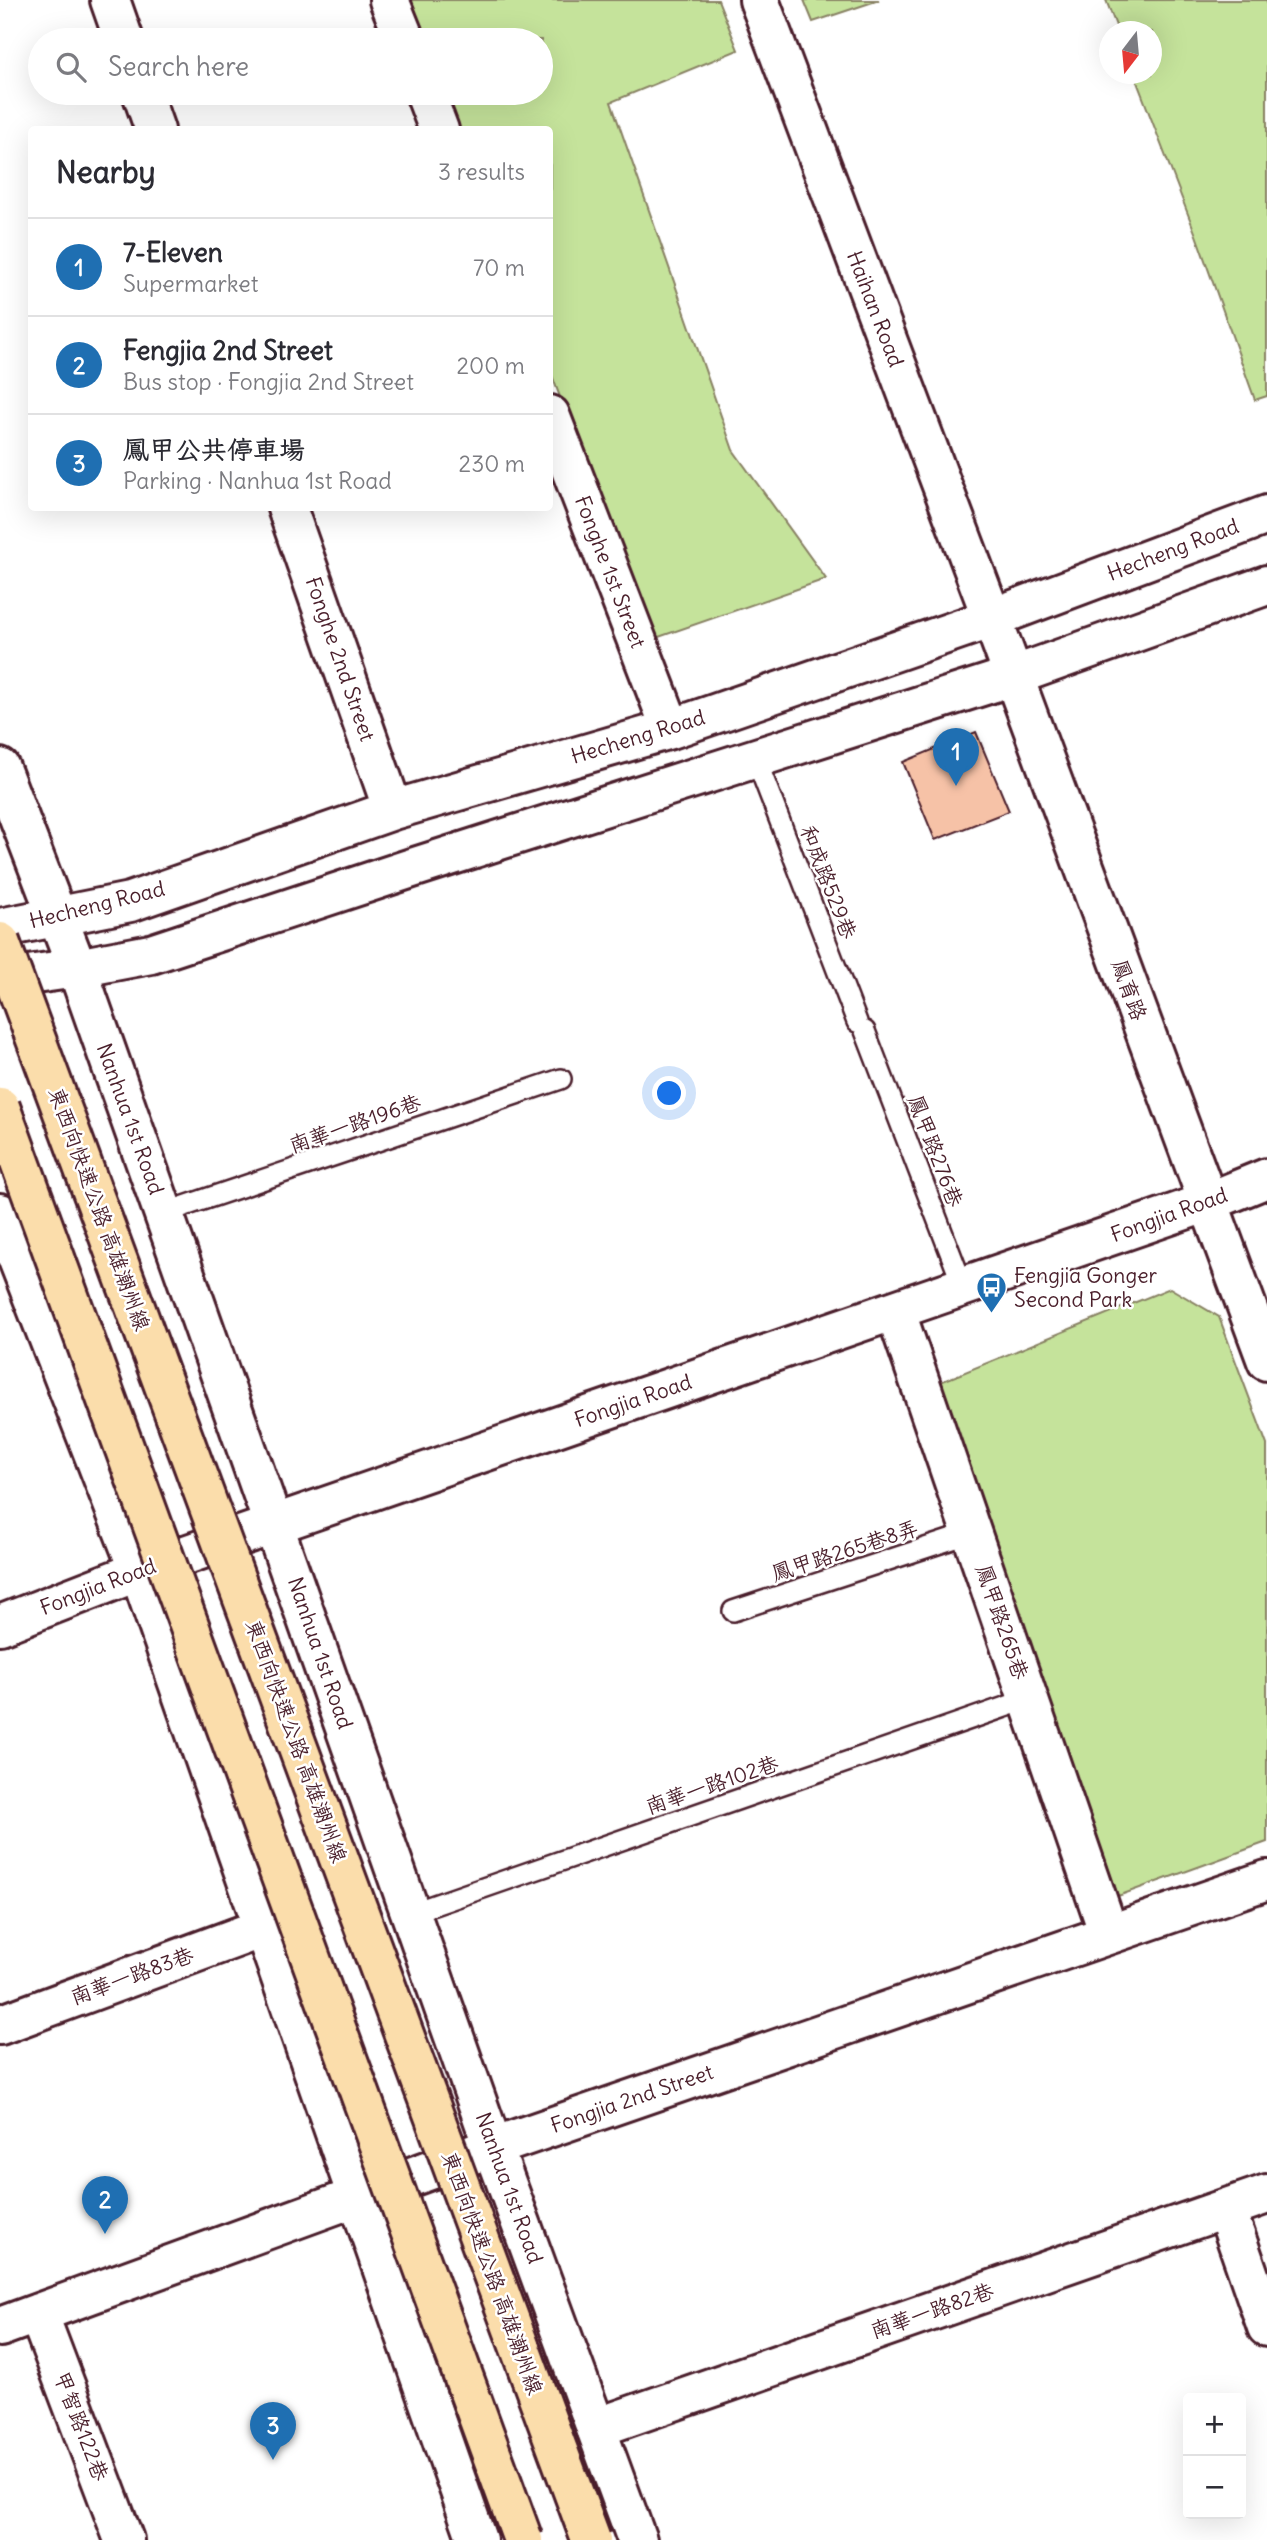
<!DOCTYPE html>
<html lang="en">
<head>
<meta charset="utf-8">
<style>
  :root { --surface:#fff; --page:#f7f7f7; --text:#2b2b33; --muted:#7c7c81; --line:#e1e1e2; --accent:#1f6fb2 }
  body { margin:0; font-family:Delius,"LXGW WenKai TC",sans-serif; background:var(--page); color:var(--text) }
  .controls { position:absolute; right:21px; bottom:21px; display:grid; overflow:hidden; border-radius:7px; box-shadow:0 7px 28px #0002 }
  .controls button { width:63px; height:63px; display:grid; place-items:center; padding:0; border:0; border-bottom:2px solid var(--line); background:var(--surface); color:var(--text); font:35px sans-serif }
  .compass { position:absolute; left:1099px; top:21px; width:63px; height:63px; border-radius:50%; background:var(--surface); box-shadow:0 7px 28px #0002; rotate:196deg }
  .you { position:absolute; left:670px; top:1094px; width:24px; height:24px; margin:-18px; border:5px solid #fff; border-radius:50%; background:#1a73e8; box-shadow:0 0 0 10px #1a73e833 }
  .badge { display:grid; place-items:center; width:46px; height:46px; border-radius:50%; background:var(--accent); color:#fff; font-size:23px; font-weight:700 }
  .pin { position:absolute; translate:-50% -58px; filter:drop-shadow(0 2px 4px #0008) }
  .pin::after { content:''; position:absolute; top:37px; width:24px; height:21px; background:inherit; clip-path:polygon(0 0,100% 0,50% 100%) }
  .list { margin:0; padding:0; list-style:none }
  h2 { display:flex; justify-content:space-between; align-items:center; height:91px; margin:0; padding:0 28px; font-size:30px }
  h2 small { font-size:23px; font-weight:400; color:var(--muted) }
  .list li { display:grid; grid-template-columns:46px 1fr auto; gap:21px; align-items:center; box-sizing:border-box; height:98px; padding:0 28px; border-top:2px solid var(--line) }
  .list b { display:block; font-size:26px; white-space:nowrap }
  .list p { margin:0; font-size:23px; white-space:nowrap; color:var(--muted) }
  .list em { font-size:23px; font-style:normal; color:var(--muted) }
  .icon { flex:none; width:38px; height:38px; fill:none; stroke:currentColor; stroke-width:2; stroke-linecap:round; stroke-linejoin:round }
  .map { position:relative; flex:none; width:1267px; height:2540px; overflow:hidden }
  .search { position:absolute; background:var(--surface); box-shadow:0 7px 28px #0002; left:28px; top:28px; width:525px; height:77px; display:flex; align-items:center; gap:18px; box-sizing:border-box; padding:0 24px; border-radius:38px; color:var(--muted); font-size:26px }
  .panel { position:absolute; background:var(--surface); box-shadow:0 7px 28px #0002; left:28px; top:126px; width:525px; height:385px; border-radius:7px }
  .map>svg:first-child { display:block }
  .green { fill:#c5e39b; stroke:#888163; stroke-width:2 }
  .building { fill:#f6c2a7; stroke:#4a1f2b; stroke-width:2 }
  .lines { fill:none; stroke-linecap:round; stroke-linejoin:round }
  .service-casing { stroke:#4a1f2b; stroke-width:24 }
  .minor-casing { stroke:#4a1f2b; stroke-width:44 }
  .secondary-casing { stroke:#4a1f2b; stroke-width:44 }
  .service { stroke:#fff; stroke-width:19 }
  .minor { stroke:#fff; stroke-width:38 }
  .secondary { stroke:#fff; stroke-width:38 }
  .trunk-bridge-casing { stroke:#4a1f2b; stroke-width:44; stroke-linecap:butt }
  .trunk-bridge { stroke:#fbddab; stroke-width:38 }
  .labels { text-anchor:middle; stroke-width:5; stroke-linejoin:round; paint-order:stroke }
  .street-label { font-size:21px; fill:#4a1f2b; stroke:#fff }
  .poi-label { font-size:21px; fill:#4a1f2b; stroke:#fff; text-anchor:start }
</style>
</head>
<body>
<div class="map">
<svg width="1267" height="2540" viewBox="0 0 1267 2540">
  <rect width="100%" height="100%" fill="#fff"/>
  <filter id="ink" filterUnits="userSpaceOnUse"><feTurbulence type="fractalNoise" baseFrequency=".0143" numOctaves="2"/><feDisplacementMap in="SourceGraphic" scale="14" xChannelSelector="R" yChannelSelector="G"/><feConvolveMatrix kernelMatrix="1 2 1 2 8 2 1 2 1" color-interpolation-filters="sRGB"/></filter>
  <g filter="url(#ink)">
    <path class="green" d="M411,0H718L738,50L611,102L733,450L826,579L650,640L550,370V130L459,129L445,93H541V40H426Z
      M804,0H879L813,22Z
      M1106,0H1267V396L1255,400L1196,235L1134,74H1152V32L1118,31Z
      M1170,1288L1219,1317L1267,1445V1842L1118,1896L938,1383Z"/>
    <path class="building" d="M976,732L1009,811L935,840L903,762Z"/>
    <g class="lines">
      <defs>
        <path id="service" d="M756,759L857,1022
          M865,1031L963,1286
          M164,1213L561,1079
          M733,1611L971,1533
          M411,1913L1028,1699"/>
        <path id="minor" d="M110,0L124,40
          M389,0L405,40
          M759,0L992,618L1267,1361
          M142,93L155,130
          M425,93L439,130
          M550,415L671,729
          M287,508L393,810
          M0,928L130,902L393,810L671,729L992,618L1267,515
          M0,979L77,968L151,954L412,868L1013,676L1267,585
          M895,1310L1109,1934
          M0,1625L139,1571L1208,1202L1267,1178
          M0,2025L265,1927
          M1226,2209L1267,2327
          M38,2313L124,2540
          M0,2327L493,2147L1267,1880
          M596,2428L1267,2194"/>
        <path id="secondary" d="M0,768L77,968L493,2147L637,2540
          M0,1213L139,1571L477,2540"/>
      </defs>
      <use href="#service" class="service-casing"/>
      <use href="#minor" class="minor-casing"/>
      <use href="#secondary" class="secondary-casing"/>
      <use href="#service" class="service"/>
      <use href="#minor" class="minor"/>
      <use href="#secondary" class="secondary"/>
      <defs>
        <path id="trunk-bridge" d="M0,942L591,2540
          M0,1107L523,2540"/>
      </defs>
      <use href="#trunk-bridge" class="trunk-bridge-casing"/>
      <use href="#trunk-bridge" class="trunk-bridge"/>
    </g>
  </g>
  <defs>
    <symbol id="bus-pin" viewBox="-11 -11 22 30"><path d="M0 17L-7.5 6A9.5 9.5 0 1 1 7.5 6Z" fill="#1f6fb2" stroke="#fff"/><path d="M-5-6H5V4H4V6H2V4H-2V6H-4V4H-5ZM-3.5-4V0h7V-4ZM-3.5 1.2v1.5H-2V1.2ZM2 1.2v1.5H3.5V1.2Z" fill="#fff"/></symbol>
  </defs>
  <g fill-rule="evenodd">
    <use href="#bus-pin" x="974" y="1270" width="35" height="47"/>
  </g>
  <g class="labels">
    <g class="street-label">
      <text transform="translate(875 309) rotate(69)" y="7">Haihan Road</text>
      <text transform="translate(1173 550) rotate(-21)" y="7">Hecheng Road</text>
      <text transform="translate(610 572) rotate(69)" y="7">Fonghe 1st Street</text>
      <text transform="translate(340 659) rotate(71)" y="7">Fonghe 2nd Street</text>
      <text transform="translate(638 737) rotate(-17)" y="7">Hecheng Road</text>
      <text transform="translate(828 882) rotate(69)" y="7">和成路529巷</text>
      <text transform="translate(97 905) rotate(-14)" y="7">Hecheng Road</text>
      <text transform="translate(1129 990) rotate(70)" y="7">鳳育路</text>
      <text transform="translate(130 1119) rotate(70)" y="7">Nanhua 1st Road</text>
      <text transform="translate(355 1124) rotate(-19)" y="7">南華一路196巷</text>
      <text transform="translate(935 1151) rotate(69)" y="7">鳳甲路276巷</text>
      <text transform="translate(99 1209) rotate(70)" y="7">東西向快速公路 高雄潮州線</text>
      <text transform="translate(1169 1215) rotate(-20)" y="7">Fongjia Road</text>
      <text transform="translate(633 1401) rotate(-19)" y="7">Fongjia Road</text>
      <text transform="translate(845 1551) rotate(-18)" y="7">鳳甲路265巷8弄</text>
      <text transform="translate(98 1587) rotate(-21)" y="7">Fongjia Road</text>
      <text transform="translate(1002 1622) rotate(71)" y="7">鳳甲路265巷</text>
      <text transform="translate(320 1653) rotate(71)" y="7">Nanhua 1st Road</text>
      <text transform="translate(296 1741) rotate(70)" y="7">東西向快速公路 高雄潮州線</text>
      <text transform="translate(712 1785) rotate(-19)" y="7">南華一路102巷</text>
      <text transform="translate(132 1976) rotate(-20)" y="7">南華一路83巷</text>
      <text transform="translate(632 2099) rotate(-19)" y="7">Fongjia 2nd Street</text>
      <text transform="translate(509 2188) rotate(70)" y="7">Nanhua 1st Road</text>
      <text transform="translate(492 2273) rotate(70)" y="7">東西向快速公路 高雄潮州線</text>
      <text transform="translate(932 2311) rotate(-19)" y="7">南華一路82巷</text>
      <text transform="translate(81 2426) rotate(69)" y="7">甲智路122巷</text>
    </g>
    <g class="poi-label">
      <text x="1014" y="1283">Fengjia Gonger<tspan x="1014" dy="24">Second Park</tspan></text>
    </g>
  </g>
</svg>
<div class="controls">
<button>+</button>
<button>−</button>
</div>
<svg class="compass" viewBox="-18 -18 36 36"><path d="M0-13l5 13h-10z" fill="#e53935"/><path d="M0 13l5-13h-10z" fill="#7c7c81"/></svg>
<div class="you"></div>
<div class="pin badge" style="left:956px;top:786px">1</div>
<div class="pin badge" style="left:105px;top:2234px">2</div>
<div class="pin badge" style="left:273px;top:2460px">3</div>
<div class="search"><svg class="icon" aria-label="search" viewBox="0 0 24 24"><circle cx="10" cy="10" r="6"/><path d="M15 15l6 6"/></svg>Search here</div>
<section class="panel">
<h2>Nearby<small>3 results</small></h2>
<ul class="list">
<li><span class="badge">1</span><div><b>7-Eleven</b><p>Supermarket</p></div><em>70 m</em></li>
<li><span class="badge">2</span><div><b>Fengjia 2nd Street</b><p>Bus stop · Fongjia 2nd Street</p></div><em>200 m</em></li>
<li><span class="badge">3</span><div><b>鳳甲公共停車場</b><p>Parking · Nanhua 1st Road</p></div><em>230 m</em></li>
</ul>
</section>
</div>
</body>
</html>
